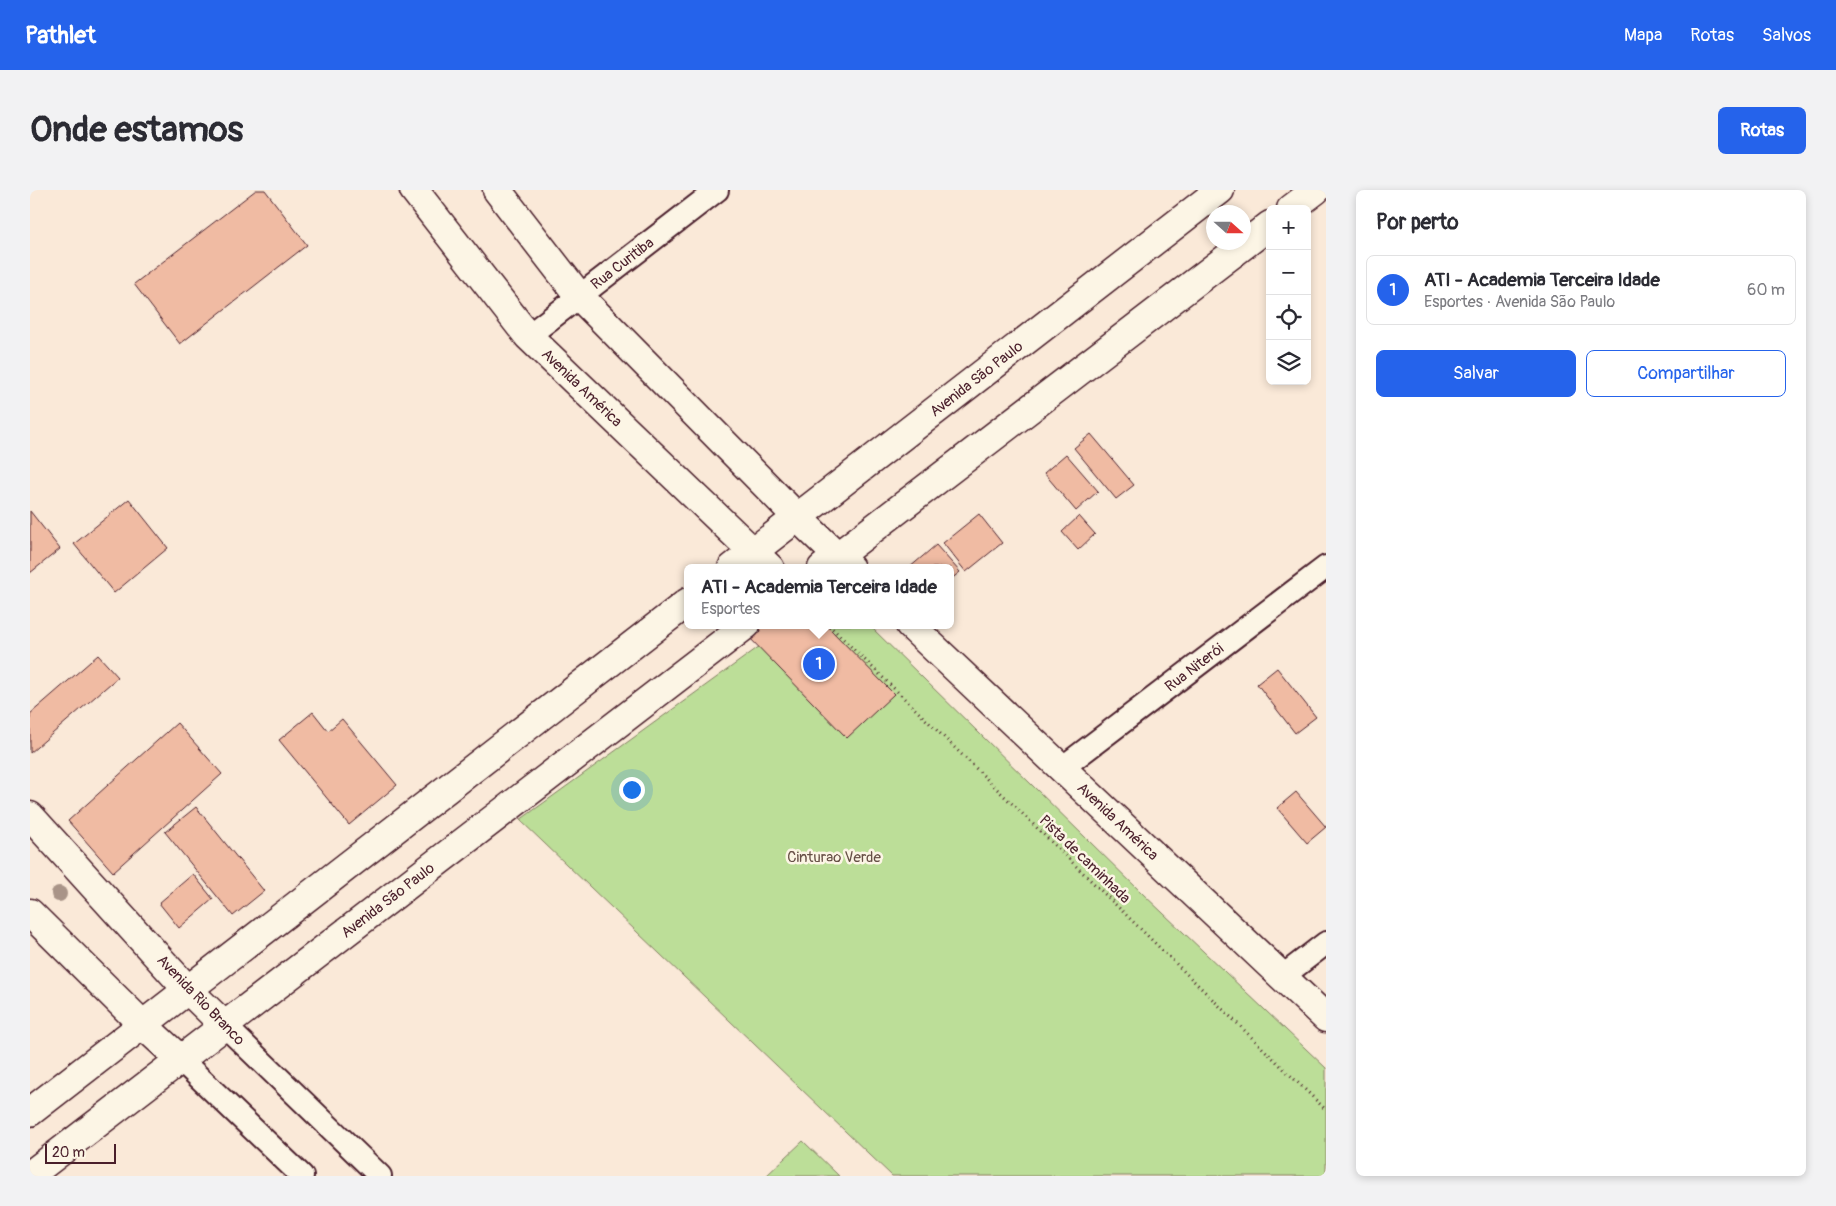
<!DOCTYPE html>
<html lang="pt">
<head>
<meta charset="utf-8">
<style>
  :root { --surface:#fff; --page:#f2f2f3; --text:#2b2b33; --muted:#7c7c81; --line:#e1e1e2; --accent:#2563eb }
  body { margin:0; font-family:Pangolin,sans-serif; background:var(--page); color:var(--text) }
  .controls { position:absolute; right:15px; top:15px; display:grid; overflow:hidden; border-radius:8px; box-shadow:0 2px 8px #0003 }
  .controls button { width:45px; height:45px; display:grid; place-items:center; padding:0; border:0; border-bottom:1px solid var(--line); background:var(--surface); color:var(--text); font:25px sans-serif }
  .compass { position:absolute; left:1176px; top:15px; width:45px; height:45px; border-radius:50%; background:var(--surface); box-shadow:0 2px 8px #0003; rotate:111deg }
  .scale { position:absolute; left:15px; bottom:12px; width:71px; box-sizing:border-box; padding-left:5px; border:2px solid #4a1f2b; border-top:0; font-size:14px; line-height:18px; white-space:nowrap; color:#4a1f2b; -webkit-text-stroke:4px #fcf5e5; paint-order:stroke }
  .you { position:absolute; left:601px; top:599px; width:18px; height:18px; margin:-12px; border:4px solid #fff; border-radius:50%; background:#1a73e8; box-shadow:0 0 0 8px #1a73e833 }
  .badge { display:grid; place-items:center; width:32px; height:32px; border-radius:50%; background:var(--accent); color:#fff; font-size:16px; font-weight:700 }
  .pin { position:absolute; translate:-50% -50%; border:2px solid #fff; box-shadow:0 1px 5px #0006 }
  .popup { position:absolute; left:654px; top:374px; width:270px; height:65px; box-sizing:border-box; display:grid; place-content:center; border-radius:8px; background:var(--surface); filter:drop-shadow(0 1px 4px #0005); font-size:16px; white-space:nowrap; color:var(--muted) }
  .popup b { font-size:19px; color:var(--text) }
  .popup::after { content:''; position:absolute; left:50%; top:100%; margin-left:-10px; border:10px solid transparent; border-top-color:var(--surface) }
  .list { margin:0; padding:0; list-style:none }
  h2 { display:flex; justify-content:space-between; align-items:center; height:65px; margin:0; padding:0 20px; font-size:21px }
  h2 small { font-size:16px; font-weight:400; color:var(--muted) }
  .list li { display:grid; grid-template-columns:32px 1fr auto; gap:15px; align-items:center; box-sizing:border-box; height:70px; margin:0 10px 10px; padding:0 10px; border:1px solid var(--line); border-radius:8px }
  .list b { display:block; font-size:19px; white-space:nowrap }
  .list p { margin:0; font-size:16px; white-space:nowrap; color:var(--muted) }
  .list em { font-size:16px; font-style:normal; color:var(--muted) }
  .actions { display:flex; gap:10px; padding:15px 20px }
  .actions a { flex:1; padding:11px 0; border:1px solid var(--accent); border-radius:8px; text-align:center; font-size:18px; color:var(--accent) }
  .actions .main { background:var(--accent); color:#fff }
  .icon { flex:none; width:28px; height:28px; fill:none; stroke:currentColor; stroke-width:2; stroke-linecap:round; stroke-linejoin:round }
  .map { position:relative; flex:none; width:1296px; height:986px; overflow:hidden; border-radius:8px }
  header { display:flex; align-items:center; gap:30px; box-sizing:border-box; height:70px; padding:0 25px; background:var(--accent); color:#fff }
  header strong { font-size:24px }
  nav { display:flex; gap:28px; margin-inline-start:auto; font-size:18px }
  .intro { display:flex; align-items:center; justify-content:space-between; box-sizing:border-box; height:120px; padding:0 30px }
  h1 { margin:0; font-size:35px }
  .button { padding:12px 22px; border-radius:8px; background:var(--accent); color:#fff; font-size:18px; font-weight:700 }
  main { display:flex; gap:30px; padding:0 30px }
  aside { flex:1; background:var(--surface); border-radius:8px; box-shadow:0 2px 8px #0003 }
  .map>svg:first-child { display:block }
  .green { fill:#bcde98; stroke:#837e62 }
  .building { fill:#f0bba3; stroke:#4a1f2b }
  .lines { fill:none; stroke-linecap:round; stroke-linejoin:round }
  .minor-casing { stroke:#4a1f2b; stroke-width:26 }
  .tertiary-casing { stroke:#4a1f2b; stroke-width:31 }
  .secondary-casing { stroke:#4a1f2b; stroke-width:31 }
  .path { stroke:#4a1f2b; stroke-width:3; stroke-dasharray:1 4; stroke-linecap:butt }
  .minor { stroke:#fcf5e5; stroke-width:22 }
  .tertiary { stroke:#fcf5e5; stroke-width:28 }
  .secondary { stroke:#fcf5e5; stroke-width:28 }
  .tree { fill:#a99488 }
  .labels { text-anchor:middle; stroke-width:5; stroke-linejoin:round; paint-order:stroke }
  .street-label { font-size:15px; fill:#4a1f2b; stroke:#fcf5e5 }
  .park-label { font-size:15px; fill:#664f46; stroke:#fcf5e5 }
</style>
</head>
<body>
<header>
<strong>Pathlet</strong>
<nav><a>Mapa</a><a>Rotas</a><a>Salvos</a></nav>
</header>
<div class="intro"><h1>Onde estamos</h1><a class="button">Rotas</a></div>
<main>
<div class="map">
<svg width="1296" height="986" viewBox="0 0 1296 986">
  <rect width="100%" height="100%" fill="#fae9d8"/>
  <filter id="ink" filterUnits="userSpaceOnUse"><feTurbulence type="fractalNoise" baseFrequency=".02" numOctaves="2"/><feDisplacementMap in="SourceGraphic" scale="10" xChannelSelector="R" yChannelSelector="G"/><feConvolveMatrix kernelMatrix="1 2 1 2 8 2 1 2 1" color-interpolation-filters="sRGB"/></filter>
  <g filter="url(#ink)">
    <path class="green" d="M759,435H839L1113,704L1296,878V986H862L490,630Z
      M773,951L809,986H736Z"/>
    <path class="building" d="M226,0H235L277,55L150,154L104,94Z
      M1061,244L1104,295L1086,309L1044,258Z
      M1036,264L1068,301L1046,321L1014,283Z
      M99,309L138,358L84,403L44,354Z
      M0,321L30,359L0,383Z
      M949,324L972,353L936,382L913,353Z
      M1049,326L1065,344L1048,360L1032,342Z
      M906,355L930,382L920,390V378H879Z
      M726,435H796L864,504L817,548L715,443Z
      M68,465L88,487L0,563V524Z
      M1247,478L1286,527L1265,543L1227,494Z
      M283,522L298,541L312,529L367,595L319,635L249,550Z
      M147,533L192,584L83,682L38,631Z
      M1266,602L1296,637L1277,653L1247,618Z
      M166,617L234,701L203,726L135,642Z
      M163,684L183,709L149,738L129,713Z"/>
    <g class="lines">
      <defs>
        <g id="minor">
          <path id="s1" d="M498,146L687,0"/>
          <path id="s2" d="M1032,578L1296,377"/>
          <path d="M1253,786L1296,753"/>
          <path d="M194,835L350,986"/>
          <path d="M151,870L272,986"/>
        </g>
        <path id="tertiary" d="M0,626L158,800L194,835
          M0,723L113,835L151,870"/>
        <g id="secondary">
          <path id="s3" d="M384,0L498,146L740,378"/>
          <path d="M467,0L549,106L767,327L820,378"/>
          <path d="M1261,19L1286,0"/>
          <path id="s4" d="M702,378L1190,0"/>
          <path d="M792,378L1240,35"/>
          <path id="s5" d="M880,435L1296,828"/>
          <path d="M0,922L658,412"/>
          <path id="s6" d="M0,985L716,435"/>
        </g>
      </defs>
      <use href="#minor" class="minor-casing"/>
      <use href="#tertiary" class="tertiary-casing"/>
      <use href="#secondary" class="secondary-casing"/>
      <path class="path" d="M799,435L1296,920"/>
      <use href="#minor" class="minor"/>
      <use href="#tertiary" class="tertiary"/>
      <use href="#secondary" class="secondary"/>
    </g>
    <circle class="tree" cx="29" cy="704" r="8"/>
  </g>
  <g class="labels">
    <g class="street-label">
      <text dy="5" stroke="none"><textPath href="#s1" startOffset="119">Rua Curitiba</textPath></text>
      <text dy="5" stroke="none"><textPath href="#s4" startOffset="309">Avenida São Paulo</textPath></text>
      <text dy="5" stroke="none"><textPath href="#s3" startOffset="260">Avenida América</textPath></text>
      <text dy="5" stroke="none"><textPath href="#s2" startOffset="166">Rua Niterói</textPath></text>
      <text dy="5" stroke="none"><textPath href="#s5" startOffset="286">Avenida América</textPath></text>
      <text transform="translate(1055 669) rotate(44)" y="5">Pista de caminhada</text>
      <text dy="5" stroke="none"><textPath href="#s6" startOffset="451">Avenida São Paulo</textPath></text>
      <text transform="translate(171 810) rotate(46)" y="5">Avenida Rio Branco</text>
    </g>
    <g class="park-label">
      <text x="804" y="672">Cinturao Verde</text>
    </g>
  </g>
</svg>
<div class="controls">
<button>+</button>
<button>−</button>
<button><svg class="icon" aria-label="locate" viewBox="0 0 24 24"><circle cx="12" cy="12" r="6"/><path d="M12 2v4M12 18v4M2 12h4M18 12h4"/></svg></button>
<button><svg class="icon" aria-label="layers" viewBox="0 0 24 24"><path d="M12 4l9 5-9 5-9-5zM3 14l9 5 9-5"/></svg></button>
</div>
<svg class="compass" viewBox="-18 -18 36 36"><path d="M0-13l5 13h-10z" fill="#e53935"/><path d="M0 13l5-13h-10z" fill="#7c7c81"/></svg>
<div class="scale">20 m</div>
<div class="you"></div>
<div class="pin badge" style="left:789px;top:474px">1</div>
<div class="popup"><b>ATI - Academia Terceira Idade</b>Esportes</div>
</div>
<aside>
<h2>Por perto<small></small></h2>
<ul class="list">
<li><span class="badge">1</span><div><b>ATI - Academia Terceira Idade</b><p>Esportes · Avenida São Paulo</p></div><em>60 m</em></li>
</ul>
<div class="actions"><a class="main">Salvar</a><a>Compartilhar</a></div>
</aside>
</main>
</body>
</html>
